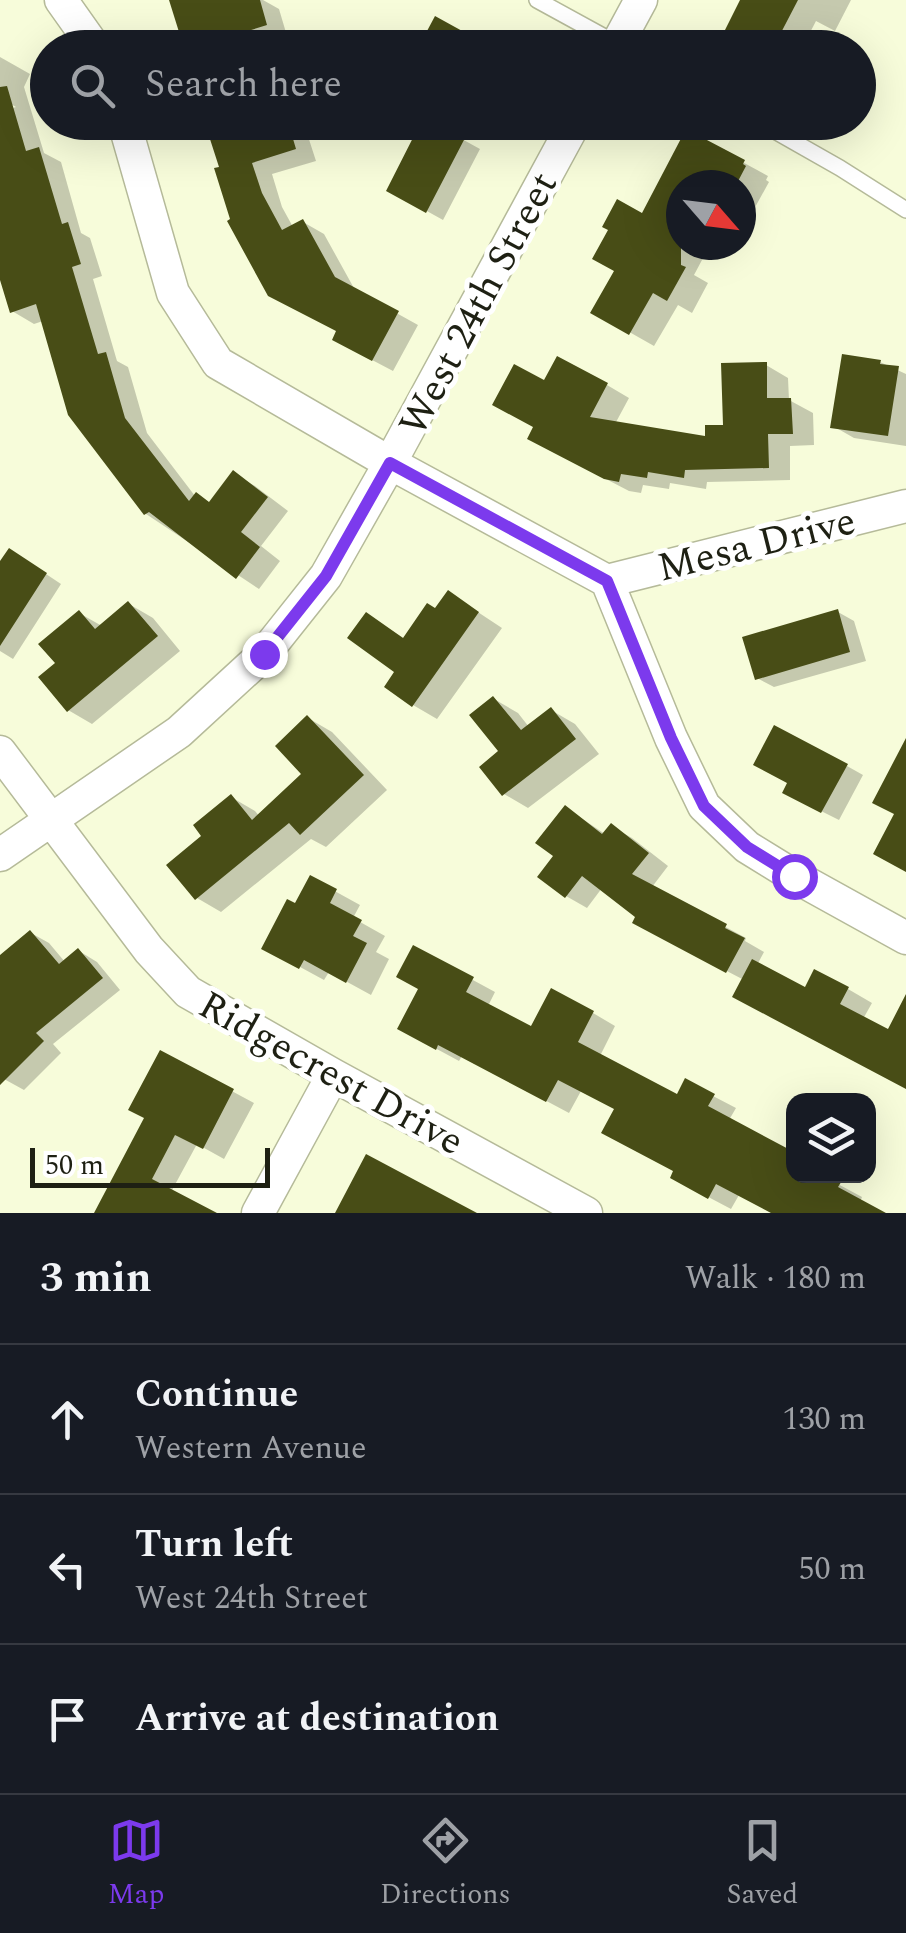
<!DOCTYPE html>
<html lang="en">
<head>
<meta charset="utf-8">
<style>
  :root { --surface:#171b24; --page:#242831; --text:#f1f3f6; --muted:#9ea1a6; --line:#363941; --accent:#7c3aed }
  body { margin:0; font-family:Spectral,serif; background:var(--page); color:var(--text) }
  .controls { position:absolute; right:30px; bottom:30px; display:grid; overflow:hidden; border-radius:20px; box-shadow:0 10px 40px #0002 }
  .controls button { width:90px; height:90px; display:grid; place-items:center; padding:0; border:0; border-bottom:2px solid var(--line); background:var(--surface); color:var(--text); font:50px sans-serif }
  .compass { position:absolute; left:666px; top:170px; width:90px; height:90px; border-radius:50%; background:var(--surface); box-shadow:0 10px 40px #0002; rotate:118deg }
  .scale { position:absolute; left:30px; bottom:25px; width:240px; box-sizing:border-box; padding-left:10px; border:5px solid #1e2013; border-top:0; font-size:28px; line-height:35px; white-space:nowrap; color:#1e2013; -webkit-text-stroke:8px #fff; paint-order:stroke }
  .stop { position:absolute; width:30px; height:30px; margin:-22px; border:8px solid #7c3aed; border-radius:50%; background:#fff }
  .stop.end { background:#7c3aed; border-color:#fff; box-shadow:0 2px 10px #0008 }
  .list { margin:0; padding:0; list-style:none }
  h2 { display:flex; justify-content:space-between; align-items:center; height:130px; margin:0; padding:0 40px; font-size:42px }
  h2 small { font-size:32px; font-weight:400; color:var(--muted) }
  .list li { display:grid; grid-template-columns:65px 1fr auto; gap:30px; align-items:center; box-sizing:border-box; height:150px; padding:0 40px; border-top:2px solid var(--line) }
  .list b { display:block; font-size:38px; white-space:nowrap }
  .list p { margin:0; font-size:32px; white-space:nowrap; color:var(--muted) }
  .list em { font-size:32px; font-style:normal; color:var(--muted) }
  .icon { flex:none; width:55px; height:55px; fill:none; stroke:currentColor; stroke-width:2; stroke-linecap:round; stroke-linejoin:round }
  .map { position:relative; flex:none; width:906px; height:1213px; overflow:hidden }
  .search { position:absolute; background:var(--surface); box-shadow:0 10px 40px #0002; left:30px; right:30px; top:30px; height:110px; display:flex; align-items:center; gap:25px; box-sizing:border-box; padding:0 35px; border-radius:55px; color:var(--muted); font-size:38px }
  .sheet { height:580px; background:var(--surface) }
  nav { display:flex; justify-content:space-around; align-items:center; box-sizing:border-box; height:140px; border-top:2px solid var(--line); background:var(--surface); font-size:28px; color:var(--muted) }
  nav a { display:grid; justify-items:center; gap:5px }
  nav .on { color:var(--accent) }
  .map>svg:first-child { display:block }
  .shadow { fill:#0003 }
  .building { fill:#484d16 }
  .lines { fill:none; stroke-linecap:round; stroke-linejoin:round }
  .lane-casing { stroke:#b5ba99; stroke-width:18 }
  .street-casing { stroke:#b5ba99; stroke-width:35 }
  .lane { stroke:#fff; stroke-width:15 }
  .street { stroke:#fff; stroke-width:32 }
  .route { stroke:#7c3aed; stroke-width:12 }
  .labels { text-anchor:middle; stroke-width:10; stroke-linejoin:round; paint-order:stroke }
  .street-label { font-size:40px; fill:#1e2013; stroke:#fff }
</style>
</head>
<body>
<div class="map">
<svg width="906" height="1213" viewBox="0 0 906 1213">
  <rect width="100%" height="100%" fill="#f7fcda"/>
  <path class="shadow" d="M250,0H263L279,9L287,36L255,48H187Z
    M772,0H851L835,31L816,21L802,48H718Z
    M0,57L30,74L24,87L44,153L61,162L81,233L90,238L102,276L93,279L117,361L128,367L147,433L195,496L211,503L234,474L255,486L288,511L261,546L280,561L259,589L146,514L43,321L34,324L12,311L0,271V112L16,107L0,98Z
    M218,122H297L305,127L316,161L272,174L282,207L293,227L303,222L324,234L355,290L418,325L393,371L355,351L339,331L233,220L222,169L221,135Z
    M431,122L480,149L443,220L389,190Z
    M687,132L768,176L766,180L769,182L748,220L741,216V185H681V245H710L694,275L708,283L692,313L678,305L654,346L594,312Z
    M880,362L906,374V446L854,438L833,426Z
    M766,365L788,378L789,400L813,413L814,445L790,446V480L707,482L706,489L670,483L669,489L643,485L641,493L629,491L552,451L545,384L607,385L629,398L615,424L707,439L725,428Z
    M25,560L61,584L13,659L0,651V566Z
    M449,593L502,628L437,719L413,705L367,615L405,639L436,611Z
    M129,604L153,618L180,651L92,724L68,710L58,663L79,613L102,626Z
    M838,612L854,621L866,661L774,687L757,678Z
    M494,699L518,713L529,727L551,710L575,724L599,754L528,808L504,794L502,752Z
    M308,718L332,732L387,790L326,847L311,839L221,912L197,898L205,836L231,797L255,811L260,817L305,774Z
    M847,766L863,775L839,820L801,801Z
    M566,808L605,834L611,826L632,838L668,866L652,887L746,938L745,941L764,952L757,965L806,990L848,989L872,1003L863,1019L889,1032L906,1027V1087L744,980L656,934L602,888L587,908L566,896L557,856Z
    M311,878L360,905L353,918L385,936L376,952L389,959L371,995L329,972L324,980L289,961L296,906Z
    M31,933L49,943L65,962L79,951L97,962L120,990L53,1044L61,1053L24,1090L4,1079L0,1085V958Z
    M414,948L495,992L488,1006L532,1029L552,992L593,1013L615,1026L600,1056L678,1097L713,1096L736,1108L729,1120L794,1176H823L862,1197L860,1202L881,1213H774L739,1195L731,1209L695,1190L617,1109L581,1091L569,1113L462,1056L459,1061L422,1041L421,989Z
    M161,1053L254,1103L224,1159L197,1144L171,1192L210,1213H97L147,1118Z"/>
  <path class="building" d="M169,0H260L267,25L235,35L239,48H184Z
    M740,0H798L773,48H716Z
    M435,16L493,48H418Z
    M7,86L26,151L39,147L62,224L68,222L81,264L72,267L98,354L106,352L125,418L189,501L196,492L209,502L233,470L268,497L241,532L260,547L236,579L149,512L144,515L68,415L36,304L10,313L0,280V87Z
    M253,122H288L296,149L252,163L262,193L282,230L303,219L335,277L399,311L372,361L332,340L336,331L268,296L227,221L230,219L214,168L219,167L209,136Z
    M421,122H436L465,138L426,213L386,191Z
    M686,129L745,160L743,164L746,166L736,185H681V265L686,267L667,301L653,293L629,335L590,313L614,271L592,259L608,230L602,227L617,199L642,213Z
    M842,354L881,360L880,364L899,366L888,436L830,428Z
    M557,356L608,383L590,417L705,436V425H723L721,363L767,362V398H791L793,434H768L769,468L685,470L684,478L648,472L647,478L621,474L619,482L604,479L527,439L533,427L492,405L514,364L544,380Z
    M9,548L47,573L0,646V561Z
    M448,590L479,612L412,707L384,687L394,672L347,638L366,612L403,638L427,603L435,608Z
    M128,601L158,636L67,712L38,677L55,663L38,644L79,610L95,629Z
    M838,609L850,652L755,680L742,637Z
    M493,696L521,730L551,707L576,739L502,796L479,767L498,751L469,715Z
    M307,715L364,775L300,835L289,823L195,900L166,865L201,836L193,825L231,794L252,820L301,774L275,746Z
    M774,725L848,764L821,813L782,793L787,783L753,765Z
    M906,738V872L873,854L894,814L872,803Z
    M565,805L602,834L611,823L649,853L632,874L727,924L725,928L745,938L726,973L632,923L635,917L582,876L565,898L537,877L553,856L535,843Z
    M310,875L337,889L330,903L362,920L353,936L367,943L346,983L304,960L299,969L261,949L287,899L295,903Z
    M30,930L59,964L78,948L103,978L36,1033L44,1041L0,1085V955Z
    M413,945L474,977L466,992L531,1026L551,988L594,1011L578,1042L677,1094L685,1078L715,1094L708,1106L794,1152V1176H845L838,1187L886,1213H771L716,1184L708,1199L670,1178L673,1171L601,1133L614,1109L558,1080L546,1102L438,1045L436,1050L397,1029L418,989L396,977Z
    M752,959L805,987L814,969L849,987L840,1004L888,1029L906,994V1089L732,997Z
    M160,1050L234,1089L203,1149L175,1135L152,1179L217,1213H94L144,1118L128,1110Z
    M366,1154L477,1213H335Z"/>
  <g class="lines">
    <defs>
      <path id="lane" d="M537,0L621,46
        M759,122L840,168L906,210"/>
      <path id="street" d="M61,0L95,48
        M615,48L641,0
        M124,122L173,293L218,363L390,463L607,581L671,738L704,806L747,847L794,876L906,938
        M607,581L906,506
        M0,752L149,950L188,992L333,1075L586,1213
        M0,855L179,732L264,654L326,576L390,463L575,122
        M258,1213L333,1075"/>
    </defs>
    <use href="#lane" class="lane-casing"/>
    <use href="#street" class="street-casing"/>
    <use href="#lane" class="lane"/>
    <use href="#street" class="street"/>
  </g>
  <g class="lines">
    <path class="route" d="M264,654L326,576L390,463L607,581L671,738L704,806L747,847L794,876"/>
  </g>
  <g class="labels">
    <g class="street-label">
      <text transform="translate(477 303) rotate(-62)" y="14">West 24th Street</text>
      <text transform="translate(756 543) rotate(-14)" y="14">Mesa Drive</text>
      <text transform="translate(332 1072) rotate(29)" y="14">Ridgecrest Drive</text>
    </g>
  </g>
</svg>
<div class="controls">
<button><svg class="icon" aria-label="layers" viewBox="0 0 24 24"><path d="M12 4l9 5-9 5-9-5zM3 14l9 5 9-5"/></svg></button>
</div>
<svg class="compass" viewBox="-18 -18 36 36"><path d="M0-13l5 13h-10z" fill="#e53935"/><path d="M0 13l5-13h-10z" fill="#9ea1a6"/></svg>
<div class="scale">50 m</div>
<div class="stop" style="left:794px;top:876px"></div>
<div class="stop end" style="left:264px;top:654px"></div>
<div class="search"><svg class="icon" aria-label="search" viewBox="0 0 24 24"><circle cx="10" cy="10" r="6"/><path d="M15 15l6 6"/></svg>Search here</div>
</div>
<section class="sheet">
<h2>3 min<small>Walk · 180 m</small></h2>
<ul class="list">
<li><svg class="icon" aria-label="ahead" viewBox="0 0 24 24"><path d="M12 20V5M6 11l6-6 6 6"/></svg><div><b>Continue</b><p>Western Avenue</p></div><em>130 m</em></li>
<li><svg class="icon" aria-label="left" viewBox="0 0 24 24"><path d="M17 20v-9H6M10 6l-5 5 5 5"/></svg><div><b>Turn left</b><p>West 24th Street</p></div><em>50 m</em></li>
<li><svg class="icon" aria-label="arrive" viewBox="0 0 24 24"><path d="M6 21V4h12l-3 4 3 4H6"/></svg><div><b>Arrive at destination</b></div></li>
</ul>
</section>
<nav>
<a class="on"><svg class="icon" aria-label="map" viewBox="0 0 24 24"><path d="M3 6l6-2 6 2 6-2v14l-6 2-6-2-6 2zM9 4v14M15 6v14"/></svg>Map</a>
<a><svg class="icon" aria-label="directions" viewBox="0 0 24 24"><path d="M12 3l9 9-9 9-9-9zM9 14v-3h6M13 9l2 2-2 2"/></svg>Directions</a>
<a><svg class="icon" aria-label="saved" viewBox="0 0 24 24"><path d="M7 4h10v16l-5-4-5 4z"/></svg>Saved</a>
</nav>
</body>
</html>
